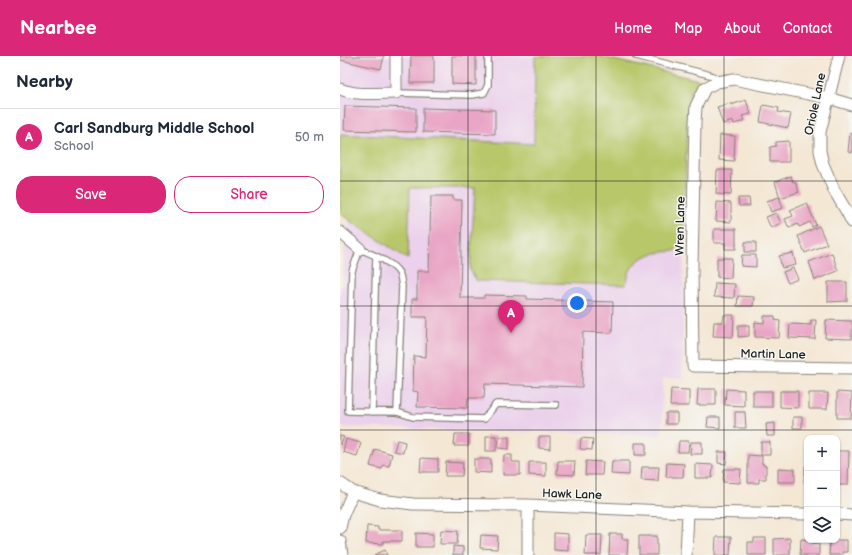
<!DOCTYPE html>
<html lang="en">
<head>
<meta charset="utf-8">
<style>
  :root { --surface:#fff; --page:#f6f6f7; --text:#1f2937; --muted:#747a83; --line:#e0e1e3; --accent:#db2777 }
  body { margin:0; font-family:"Balsamiq Sans",sans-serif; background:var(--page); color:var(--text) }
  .controls { position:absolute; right:12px; bottom:12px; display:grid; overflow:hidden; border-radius:8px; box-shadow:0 1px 3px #0004 }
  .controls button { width:36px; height:36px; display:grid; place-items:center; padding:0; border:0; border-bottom:1px solid var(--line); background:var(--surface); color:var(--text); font:20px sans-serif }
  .you { position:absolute; left:237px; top:247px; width:14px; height:14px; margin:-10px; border:3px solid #fff; border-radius:50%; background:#1a73e8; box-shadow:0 0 0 6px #1a73e833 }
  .badge { display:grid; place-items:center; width:26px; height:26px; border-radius:50%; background:var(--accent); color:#fff; font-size:13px; font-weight:700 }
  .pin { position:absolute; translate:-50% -33px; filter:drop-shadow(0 1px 2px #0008) }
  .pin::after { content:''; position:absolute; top:21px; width:14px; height:12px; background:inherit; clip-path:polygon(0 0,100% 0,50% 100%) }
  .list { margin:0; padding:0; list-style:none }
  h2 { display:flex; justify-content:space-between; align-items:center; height:52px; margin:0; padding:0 16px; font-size:17px }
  h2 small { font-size:13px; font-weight:400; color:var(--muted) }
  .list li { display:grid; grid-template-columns:26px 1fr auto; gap:12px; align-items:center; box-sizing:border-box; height:56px; padding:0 16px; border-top:1px solid var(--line) }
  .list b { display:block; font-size:15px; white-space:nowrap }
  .list p { margin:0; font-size:13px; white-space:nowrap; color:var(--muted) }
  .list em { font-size:13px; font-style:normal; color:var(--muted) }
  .actions { display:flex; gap:8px; padding:12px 16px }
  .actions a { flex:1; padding:9px 0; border:1px solid var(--accent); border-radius:16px; text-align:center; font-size:14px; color:var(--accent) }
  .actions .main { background:var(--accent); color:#fff }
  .icon { flex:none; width:22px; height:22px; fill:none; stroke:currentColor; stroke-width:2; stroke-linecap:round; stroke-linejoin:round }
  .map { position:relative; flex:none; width:512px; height:499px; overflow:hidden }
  header { display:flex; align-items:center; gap:24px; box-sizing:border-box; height:56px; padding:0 20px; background:var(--accent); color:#fff }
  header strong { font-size:19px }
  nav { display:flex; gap:22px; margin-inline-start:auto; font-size:14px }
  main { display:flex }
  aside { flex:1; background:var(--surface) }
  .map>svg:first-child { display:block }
  .built { fill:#ebd1eb }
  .green { fill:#b8c769; stroke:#6a7242 }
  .building { fill:#e9a5c5 }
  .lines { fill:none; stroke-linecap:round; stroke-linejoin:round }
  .service-casing { stroke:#888278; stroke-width:8 }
  .minor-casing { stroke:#888278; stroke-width:13 }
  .service { stroke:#fff; stroke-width:5.5 }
  .minor { stroke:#fff; stroke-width:11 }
  .grid { fill:none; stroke:#1c1c1c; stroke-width:1; stroke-opacity:0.55 }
  .labels { text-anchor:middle; stroke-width:3; stroke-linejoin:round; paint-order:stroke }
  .street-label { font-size:12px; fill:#1c1c1c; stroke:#f6f6f2 }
</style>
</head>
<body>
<header>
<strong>Nearbee</strong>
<nav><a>Home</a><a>Map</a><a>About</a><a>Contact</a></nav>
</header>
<main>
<aside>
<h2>Nearby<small></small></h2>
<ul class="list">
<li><span class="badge">A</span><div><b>Carl Sandburg Middle School</b><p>School</p></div><em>50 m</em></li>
</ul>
<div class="actions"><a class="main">Save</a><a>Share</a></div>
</aside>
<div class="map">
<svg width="512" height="499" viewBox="0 0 512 499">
  <rect width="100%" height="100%" fill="#f6f6f2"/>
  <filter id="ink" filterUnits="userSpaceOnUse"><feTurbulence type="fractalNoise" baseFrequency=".025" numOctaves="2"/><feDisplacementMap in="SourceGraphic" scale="8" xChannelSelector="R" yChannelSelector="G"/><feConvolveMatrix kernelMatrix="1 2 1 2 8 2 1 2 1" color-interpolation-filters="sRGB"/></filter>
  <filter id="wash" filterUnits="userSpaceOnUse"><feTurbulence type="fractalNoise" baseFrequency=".012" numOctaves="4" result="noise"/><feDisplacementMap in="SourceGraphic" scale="16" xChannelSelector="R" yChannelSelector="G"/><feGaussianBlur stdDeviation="0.9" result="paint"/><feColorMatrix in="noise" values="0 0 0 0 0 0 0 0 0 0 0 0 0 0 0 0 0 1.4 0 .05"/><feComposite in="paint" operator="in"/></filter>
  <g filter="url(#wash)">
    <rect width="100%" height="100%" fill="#f4e7d4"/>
    <path class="built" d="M0,0H195L194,88L0,78Z
      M70,132H135L130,214L289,216L299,203L309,198L322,196H344L342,322H323L322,379L0,371V232L4,227V198L9,164L68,203Z"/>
    <path class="green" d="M195,0H258L363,25L351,35L348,50L343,183L335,195C317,196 297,198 289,217C288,221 287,225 286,229L137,225L130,214L135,132H70L68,203L9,164L0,157V78L194,88Z"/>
    <g id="blocks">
      <path class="building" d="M0,0H44L41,13L0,4Z
        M71,0H94V27H70Z
        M112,0H136V29L112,28Z
        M406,44L411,58L402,60L404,65L394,68L393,65L383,68L377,51L391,47V49Z
        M423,49L439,52L438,56L451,58L448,72L420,66Z
        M5,50L76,52V76L4,74Z
        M83,52L155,54V78L83,76Z
        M510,77H512V97L508,96Z
        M380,79L395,80L394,105L379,104Z
        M449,85V106H430V91L436,90V86Z
        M377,114H392L391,139L376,138Z
        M451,120L453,126L455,125L459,136L440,142L435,126Z
        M91,140H113V144H122L120,242H144V239L187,240V243L273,246L272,277L243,276L242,331L145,328L144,342H128L127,352L77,351L78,336L73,335L74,300L86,301L87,261H72V243H77V215H89Z
        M439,141L443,152L431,156L427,145Z
        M398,142H409L410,150H399Z
        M377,146L391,147V166L376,165Z
        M467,147L476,169L472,171L470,166L459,171L458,168L449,172L445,163L453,160L450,154Z
        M436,157L441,167L431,172L426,161Z
        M479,170L487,188L465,197L458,180Z
        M374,173H396V193H385V187H374Z
        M405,186H416V196H405Z
        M453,197L456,209L442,212L439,200Z
        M492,197L498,215L475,224L469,206Z
        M402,199H416V211L401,210Z
        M377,202H392L391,222L377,221Z
        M453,212L458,223L448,227L443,216Z
        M488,226H507V245L488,246Z
        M375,227L395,228L394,242L374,241Z
        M398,240L414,241L413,250H397Z
        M384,259H394L393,281L373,280L374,266H383Z
        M424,260H435V264L440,265L439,282L415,281V266L424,267Z
        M471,264H476L475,283L449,282L450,268L471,269Z
        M486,264L512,265V283L485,282Z
        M398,269H409V280L398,281Z
        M331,333L349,334V350H330Z
        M358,333H376V349H357Z
        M386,333L404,334V350L385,349Z
        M413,335H432V351H413Z
        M440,335H458V352L440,351Z
        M497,336L512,337L511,362H497Z
        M469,337H488L487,353H469Z
        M395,356H405L406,372H395Z
        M326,357H337V368H326Z
        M368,361H380V372L367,371Z
        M453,361H462V372H453Z
        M435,367V380H427L426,368Z
        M115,378H129V390H114Z
        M0,380L4,381L0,389Z
        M146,380H156V395H146Z
        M159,381H169V393L158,392Z
        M199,381H210V393L199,392Z
        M241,382L253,383L252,394L240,393Z
        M6,383L21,387L17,400L3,396Z
        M57,384L65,386L63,397L54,395Z
        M339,385H349L348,396H338Z
        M351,386H362V398H350Z
        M421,386H430V399H421Z
        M295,387H306V399H295Z
        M35,393L52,398L49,410L43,409L42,413L30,410Z
        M497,395H509L508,429H497Z
        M378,396H387L386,408L378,407Z
        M164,399H172V406H180V419H163Z
        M408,399L422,400V408H424V410H426V423H419V427H408Z
        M81,402L98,403V416H80Z
        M134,403H151V417L134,416Z
        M218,405H235L234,419L217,418Z
        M246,405L263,406L262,419H245Z
        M272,405H289V419L271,418Z
        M106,406L123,407L122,420H105Z
        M189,406H206V420L189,419Z
        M327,407L344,408L343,421H326Z
        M355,408L373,409L372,422H355Z
        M465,410H467V424H465Z
        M302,411H319L318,425L301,424Z
        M438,412L455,413V426H438Z
        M384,413H401L400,427L383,426Z
        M27,470L38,471V474H62V485H43V488L26,487Z
        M101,474L118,475L117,488H100Z
        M76,477L93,478V491H76Z
        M214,477L228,478V495L214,494Z
        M270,478H282V483H288L287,499H269Z
        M141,479L158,480L157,493L140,492Z
        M246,479H262L261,499H245Z
        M299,480H317V499H299Z
        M376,481H391L390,499H375Z
        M414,482H426V499H408V486H414Z
        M450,482V499H434V483Z
        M461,483L472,484V487L479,488V499H460Z
        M490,484H507V496H502V499H489Z
        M113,490L123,491V499H113Z
        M45,494L47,499H34Z"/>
    </g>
  </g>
  <g filter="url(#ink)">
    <use href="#blocks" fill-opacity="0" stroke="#888278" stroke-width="1"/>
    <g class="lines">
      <defs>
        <path id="service" d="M296,0L370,19L375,21L377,26
          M56,37L132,39L144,37L148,29V0
          M20,193C31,198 53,206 59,217C61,220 61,226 62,230L57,356L8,355L12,215Z
          M32,356L36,200
          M57,356L73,361L144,363L156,348L216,349"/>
        <path id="minor" d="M499,0L480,76V95L483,108L494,134L508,158L512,166
          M0,33C17,40 38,37 56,37V0
          M512,49L488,42L394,23L377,26L365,32L356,50L355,67L352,211L353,310L512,312
          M0,176L20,193
          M0,427L13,436L40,444L73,448L188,449L348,456L467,458
          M497,458L512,459
          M0,472L3,459L13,436
          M0,485L2,499
          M188,499V449
          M346,499L348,456"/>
      </defs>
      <use href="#service" class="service-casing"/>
      <use href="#minor" class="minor-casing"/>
      <use href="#service" class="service"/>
      <use href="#minor" class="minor"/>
    </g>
  </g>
  <path class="grid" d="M128,0V499M256,0V499M384,0V499M0,125H512M0,250H512M0,374H512"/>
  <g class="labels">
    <g class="street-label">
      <text transform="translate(475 48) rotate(-78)" y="4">Oriole Lane</text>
      <text transform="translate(340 170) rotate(-89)" y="4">Wren Lane</text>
      <text transform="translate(433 298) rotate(1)" y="4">Martin Lane</text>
      <text transform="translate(232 438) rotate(2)" y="4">Hawk Lane</text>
    </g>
  </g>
</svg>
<div class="controls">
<button>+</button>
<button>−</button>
<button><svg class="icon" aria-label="layers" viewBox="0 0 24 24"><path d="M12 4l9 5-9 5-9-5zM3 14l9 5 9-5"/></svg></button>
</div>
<div class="you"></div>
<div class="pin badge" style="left:171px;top:277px">A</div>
</div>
</main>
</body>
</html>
